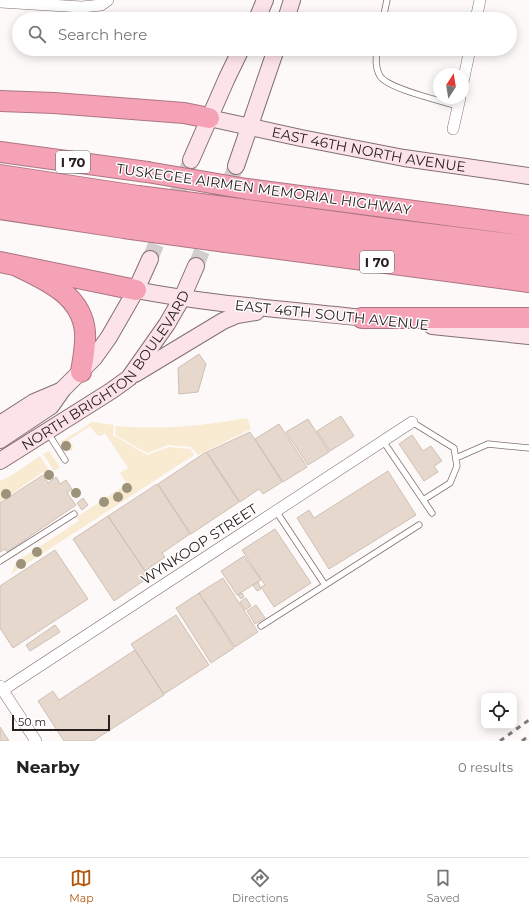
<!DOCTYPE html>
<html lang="en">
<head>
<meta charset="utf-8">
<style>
  :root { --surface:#fff; --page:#f2f2f2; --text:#222; --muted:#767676; --line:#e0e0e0; --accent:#b45309 }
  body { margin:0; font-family:Montserrat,sans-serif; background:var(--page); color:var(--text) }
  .controls { position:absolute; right:12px; bottom:12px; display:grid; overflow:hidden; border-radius:8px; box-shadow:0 2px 10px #0003 }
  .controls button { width:36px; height:36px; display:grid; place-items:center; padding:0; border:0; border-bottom:1px solid var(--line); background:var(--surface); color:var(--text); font:20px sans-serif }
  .compass { position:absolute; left:433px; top:68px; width:36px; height:36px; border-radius:50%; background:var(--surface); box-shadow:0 2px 10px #0003; rotate:12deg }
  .scale { position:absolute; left:12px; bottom:10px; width:98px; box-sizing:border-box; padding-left:4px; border:2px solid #28211f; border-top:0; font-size:11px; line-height:14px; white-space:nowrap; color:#28211f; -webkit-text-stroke:3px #fff; paint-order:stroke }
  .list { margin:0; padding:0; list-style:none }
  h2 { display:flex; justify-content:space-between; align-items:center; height:52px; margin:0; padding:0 16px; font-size:17px }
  h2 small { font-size:13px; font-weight:400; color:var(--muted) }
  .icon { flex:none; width:22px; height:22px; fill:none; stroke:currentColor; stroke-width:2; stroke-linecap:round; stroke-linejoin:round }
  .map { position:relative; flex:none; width:529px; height:741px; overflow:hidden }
  .search { position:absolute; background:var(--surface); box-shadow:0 2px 10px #0003; left:12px; right:12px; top:12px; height:44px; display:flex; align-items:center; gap:10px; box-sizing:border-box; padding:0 14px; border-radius:22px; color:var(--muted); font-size:15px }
  .sheet { height:116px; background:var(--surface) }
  nav { display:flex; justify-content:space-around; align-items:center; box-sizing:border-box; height:56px; border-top:1px solid var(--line); background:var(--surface); font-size:11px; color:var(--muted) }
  nav a { display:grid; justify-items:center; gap:2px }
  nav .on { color:var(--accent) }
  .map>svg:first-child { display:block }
  .green { fill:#f8ebd1 }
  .building { fill:#e7d8cd; stroke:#cec0b5 }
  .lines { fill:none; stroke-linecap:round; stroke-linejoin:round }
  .secondary-tunnel { stroke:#d2cecd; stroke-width:16; stroke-dasharray:16 8; stroke-linecap:butt }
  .lane-casing { stroke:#82716e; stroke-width:7 }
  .street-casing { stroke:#82716e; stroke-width:12 }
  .secondary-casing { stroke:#82716e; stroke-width:18 }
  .highway-casing { stroke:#ad7582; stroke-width:22 }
  .lane { stroke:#fff; stroke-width:5.5 }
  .street { stroke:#fff; stroke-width:11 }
  .secondary { stroke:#fce3e9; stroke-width:16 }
  .highway { stroke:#f5a2b7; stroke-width:20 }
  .rail { stroke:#7f7978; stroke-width:3; stroke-dasharray:5 5; stroke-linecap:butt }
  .highway-bridge-casing { stroke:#ad7582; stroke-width:22; stroke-linecap:butt }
  .highway-bridge { stroke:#f5a2b7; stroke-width:20 }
  .tree { fill:#9d927a }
  .labels { text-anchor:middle; stroke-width:3; stroke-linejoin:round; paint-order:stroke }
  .shield { fill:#fff; stroke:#686462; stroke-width:1 }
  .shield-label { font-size:13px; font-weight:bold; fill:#28211f }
  .street-label { font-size:14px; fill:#28211f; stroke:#fff }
</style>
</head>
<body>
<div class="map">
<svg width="529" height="741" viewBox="0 0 529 741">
  <rect width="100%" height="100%" fill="#fdf9f8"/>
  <path class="green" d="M247,418L251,429L198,455L191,447L168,445L147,453L115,435L116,426C163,430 201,426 247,418Z
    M92,422L114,425L113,435L147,455L169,447L190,449L194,455L11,574L16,562L79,521L77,517L127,484L120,473L128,468L105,433L100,436L97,435L90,426L69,440L73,447L72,451L66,450L61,442Z
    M49,451L60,467L54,471L43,454Z
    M40,456L54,478L49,481L43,472L0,502V481L12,475Z"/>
  <path class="building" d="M199,354L206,364L198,392L179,394L178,368Z
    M341,416L354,436L330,451L317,431Z
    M308,419L329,452L308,465L286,432Z
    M279,424L307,467L283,482L255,439Z
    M250,432L282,482L263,494L259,489L240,502L207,452Z
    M412,435L423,451L431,446L442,461L434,466L438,472L424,481L399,444Z
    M206,452L239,502L191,534L158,484Z
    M388,471L416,515L329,569L297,518L309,510L314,518Z
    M43,475L48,483L56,477L60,484L66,480L72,489L67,493L76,505L7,552L5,549L0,552V503Z
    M157,484L190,534L162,553L165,557L145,571L108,516Z
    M83,498L88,505L82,510L77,503Z
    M108,516L149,577L114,601L73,539Z
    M275,529L311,583L274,607L261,587L265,585L242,550Z
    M55,550L88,599L13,648L0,628V586Z
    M244,556L261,580L237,595L221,571Z
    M223,578L258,632L235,647L199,593Z
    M258,582L261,589L257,591L253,585Z
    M199,593L234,648L211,663L176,608Z
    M242,593L244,597L241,599L238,595Z
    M246,598L251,606L245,610L240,602Z
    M256,605L265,618L255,624L247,611Z
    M176,615L209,665L164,694L131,644Z
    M55,625L60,632L30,651L26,645Z
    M135,650L164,695L93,741H64L38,701L53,691L59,700Z
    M0,727L9,741H0Z"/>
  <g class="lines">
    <path class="secondary-tunnel" d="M150,259L191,160
      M196,266L236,166"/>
    <defs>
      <path id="lane" d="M383,19L387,0
        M377,49C376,58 375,68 380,76C388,89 442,101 458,106
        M412,422L454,448L457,466L450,483L423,500
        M48,433L65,460
        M383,441L432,513
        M456,458L488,444L529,448
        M276,511L325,585
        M0,561L74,514
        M261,626L419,525"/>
      <path id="street" d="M0,2L82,7L101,5L108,0
        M476,19L480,0
        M463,82L470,49
        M453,129L460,98
        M0,686L36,741
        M3,690L412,422"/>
      <g id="secondary">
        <path d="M257,19L265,0"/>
        <path d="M286,19L292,0"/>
        <path id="s1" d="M209,118L301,138L404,158L529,176"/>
        <path d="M191,160L227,78L241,49"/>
        <path d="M236,166L276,49"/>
        <path d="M136,290C214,305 294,310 373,319"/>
        <path d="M432,326L529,336"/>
        <path d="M135,374L223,321L237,315L256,312"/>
        <path d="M0,424L34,402L60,391"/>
        <path d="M0,440L51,406L63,389L94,358L109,337L136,290L150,259"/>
        <path id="s2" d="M0,461L111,391L129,378L167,324L182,298L196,266"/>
      </g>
      <path id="highway" d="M0,101L54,103L184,113L209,118
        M0,152L147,172
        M0,175L138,196
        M247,189L529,226
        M0,193L131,213
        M0,209L124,228
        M240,209L380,228L529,246
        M232,227L529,262
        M226,242L529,282
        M0,262L136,290
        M17,266C46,280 82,295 85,332C86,346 83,359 81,372
        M362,318H529"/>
    </defs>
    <use href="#lane" class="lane-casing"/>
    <use href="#street" class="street-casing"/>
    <use href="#secondary" class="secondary-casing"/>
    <use href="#highway" class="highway-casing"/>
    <use href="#lane" class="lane"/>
    <use href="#street" class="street"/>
    <use href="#secondary" class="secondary"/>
    <use href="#highway" class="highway"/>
    <path class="rail" d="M500,741L529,720
      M522,741L529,736"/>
    <defs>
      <path id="highway-bridge" d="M147,172L247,189
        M138,196L240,209
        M131,213L232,227
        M124,228L226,242"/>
    </defs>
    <use href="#highway-bridge" class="highway-bridge-casing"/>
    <use href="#highway-bridge" class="highway-bridge"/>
  </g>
  <g class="tree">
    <circle cx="66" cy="446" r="5"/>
    <circle cx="49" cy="475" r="5"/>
    <circle cx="127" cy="488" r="5"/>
    <circle cx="76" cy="493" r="5"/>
    <circle cx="6" cy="494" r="5"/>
    <circle cx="118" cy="497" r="5"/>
    <circle cx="104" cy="502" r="5"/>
    <circle cx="37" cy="552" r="5"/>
    <circle cx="21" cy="564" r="5"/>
  </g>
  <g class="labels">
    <g class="shield">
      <rect x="56" y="151" width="34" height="22" rx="3"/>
      <rect x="360" y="251" width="34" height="22" rx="3"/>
    </g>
    <g class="shield-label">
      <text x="73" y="167">I 70</text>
      <text x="377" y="267">I 70</text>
    </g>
    <g class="street-label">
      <text dy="5" stroke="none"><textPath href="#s1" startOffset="163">EAST 46TH NORTH AVENUE</textPath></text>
      <text transform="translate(264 189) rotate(8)" y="5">TUSKEGEE AIRMEN MEMORIAL HIGHWAY</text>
      <text transform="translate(332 315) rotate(6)" y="5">EAST 46TH SOUTH AVENUE</text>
      <text dy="5" stroke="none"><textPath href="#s2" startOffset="142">NORTH BRIGHTON BOULEVARD</textPath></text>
      <text transform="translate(199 544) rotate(-33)" y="5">WYNKOOP STREET</text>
    </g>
  </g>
</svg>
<div class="controls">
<button><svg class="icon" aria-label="locate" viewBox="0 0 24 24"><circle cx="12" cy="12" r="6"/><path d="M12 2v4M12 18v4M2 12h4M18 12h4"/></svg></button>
</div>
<svg class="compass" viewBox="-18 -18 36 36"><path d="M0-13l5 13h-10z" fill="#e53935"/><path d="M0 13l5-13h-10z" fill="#767676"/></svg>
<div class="scale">50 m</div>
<div class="search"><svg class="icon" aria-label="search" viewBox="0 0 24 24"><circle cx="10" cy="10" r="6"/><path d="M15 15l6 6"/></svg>Search here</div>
</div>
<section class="sheet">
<h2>Nearby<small>0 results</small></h2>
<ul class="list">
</ul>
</section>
<nav>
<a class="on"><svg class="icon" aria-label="map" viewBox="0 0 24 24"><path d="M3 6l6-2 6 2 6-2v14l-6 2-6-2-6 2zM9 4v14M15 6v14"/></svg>Map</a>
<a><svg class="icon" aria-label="directions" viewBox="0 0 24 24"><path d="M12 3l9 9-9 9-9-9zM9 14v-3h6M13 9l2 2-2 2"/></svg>Directions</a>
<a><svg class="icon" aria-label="saved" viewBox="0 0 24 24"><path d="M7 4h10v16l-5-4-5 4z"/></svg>Saved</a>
</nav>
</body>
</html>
